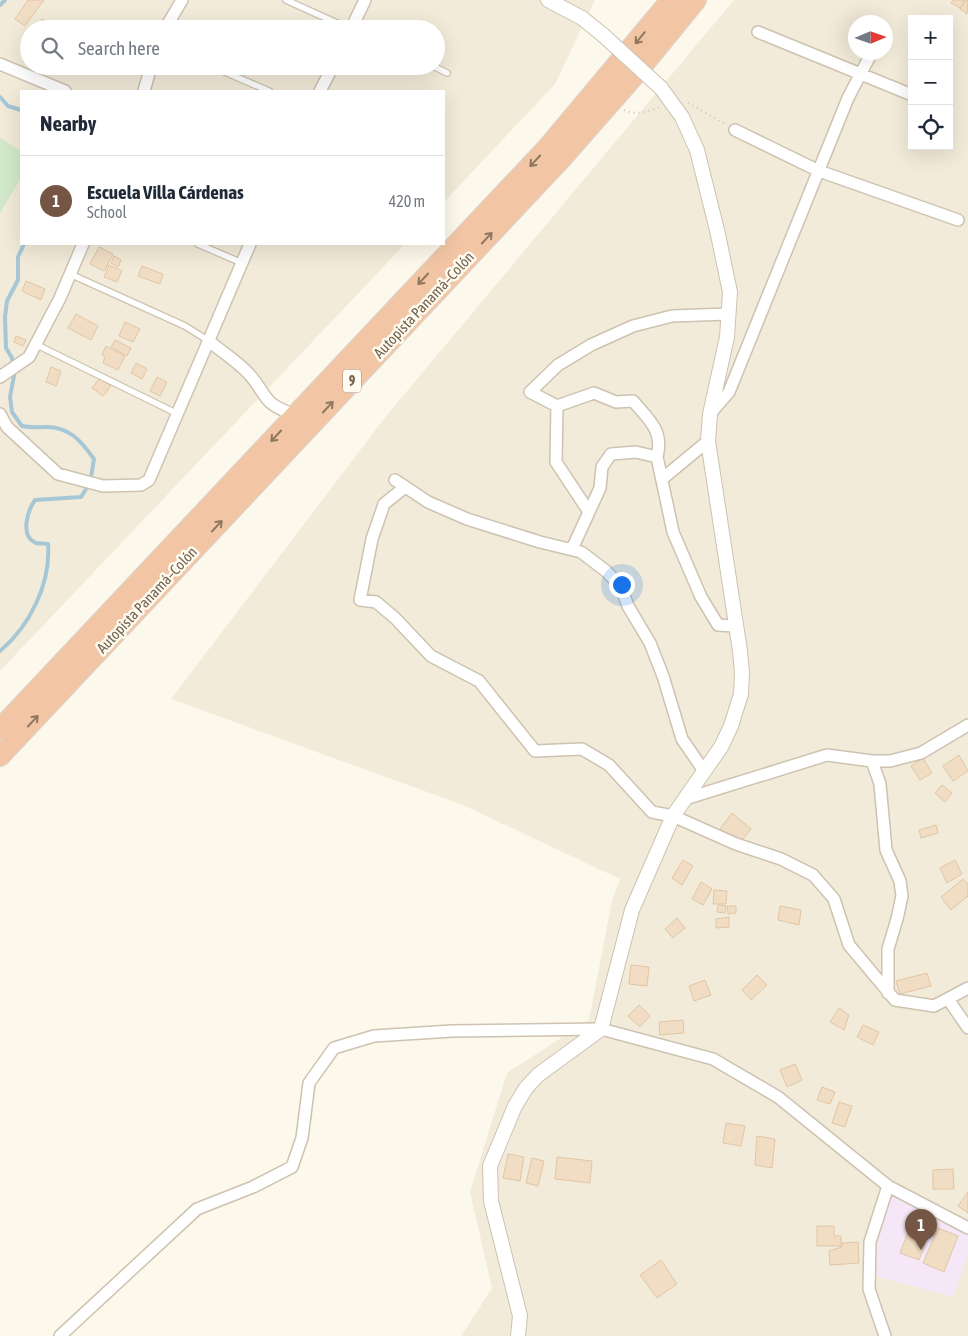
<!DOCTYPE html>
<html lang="en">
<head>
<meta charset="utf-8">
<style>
  :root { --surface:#fff; --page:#f2f2f3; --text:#1f2937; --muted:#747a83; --line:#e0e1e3; --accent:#755645 }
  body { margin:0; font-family:"Asap Condensed",sans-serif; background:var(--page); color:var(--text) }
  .controls { position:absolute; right:15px; top:15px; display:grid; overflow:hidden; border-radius:0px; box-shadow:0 5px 20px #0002 }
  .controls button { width:45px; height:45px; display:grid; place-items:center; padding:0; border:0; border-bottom:1px solid var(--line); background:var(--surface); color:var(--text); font:25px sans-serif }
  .compass { position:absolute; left:848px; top:15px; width:45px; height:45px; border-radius:50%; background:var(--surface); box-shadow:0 5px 20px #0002; rotate:88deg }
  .you { position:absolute; left:621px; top:584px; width:18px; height:18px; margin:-12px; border:4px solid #fff; border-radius:50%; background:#1a73e8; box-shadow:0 0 0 8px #1a73e833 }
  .badge { display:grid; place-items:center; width:32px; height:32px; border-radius:50%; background:var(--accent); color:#fff; font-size:16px; font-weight:700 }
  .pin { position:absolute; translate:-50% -41px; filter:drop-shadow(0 1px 2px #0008) }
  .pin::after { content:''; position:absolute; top:26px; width:18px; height:15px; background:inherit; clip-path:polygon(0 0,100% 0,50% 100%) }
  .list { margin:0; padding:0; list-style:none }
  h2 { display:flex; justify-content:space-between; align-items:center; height:65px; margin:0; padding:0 20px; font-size:21px }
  h2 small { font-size:16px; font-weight:400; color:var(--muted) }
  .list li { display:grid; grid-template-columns:32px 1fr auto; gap:15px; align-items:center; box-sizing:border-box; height:90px; padding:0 20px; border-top:1px solid var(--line) }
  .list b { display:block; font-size:19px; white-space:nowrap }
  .list p { margin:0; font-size:16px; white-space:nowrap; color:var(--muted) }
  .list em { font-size:16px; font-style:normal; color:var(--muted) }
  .icon { flex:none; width:28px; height:28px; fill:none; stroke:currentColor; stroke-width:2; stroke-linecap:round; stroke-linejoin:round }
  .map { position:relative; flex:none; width:968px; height:1336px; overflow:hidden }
  .search { position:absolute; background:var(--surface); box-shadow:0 5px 20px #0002; left:20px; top:20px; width:425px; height:55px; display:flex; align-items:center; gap:12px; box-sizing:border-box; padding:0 18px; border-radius:28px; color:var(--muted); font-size:19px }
  .panel { position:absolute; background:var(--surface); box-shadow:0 5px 20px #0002; left:20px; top:90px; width:425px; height:155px; border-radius:0px }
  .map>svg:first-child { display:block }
  .residential { fill:#f3ebd9; fill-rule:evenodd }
  .education { fill:#f5e7f8 }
  .green { fill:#d1e9c9 }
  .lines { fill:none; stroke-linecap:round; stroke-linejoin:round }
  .stream { stroke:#a6c7d6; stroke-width:4 }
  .building { fill:#f0ddc4; stroke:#e1c6a5 }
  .service-casing { stroke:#cec2b0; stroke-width:8 }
  .minor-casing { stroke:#cec2b0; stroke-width:14 }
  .tertiary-casing { stroke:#cec2b0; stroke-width:16 }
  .motorway-casing { stroke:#dbd6d1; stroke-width:22 }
  .path { stroke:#d5c0a6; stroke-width:2; stroke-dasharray:1 4; stroke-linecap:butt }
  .service { stroke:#fff; stroke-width:5.5 }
  .minor { stroke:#fff; stroke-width:11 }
  .tertiary { stroke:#fff; stroke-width:14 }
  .motorway { stroke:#f2c6a5; stroke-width:20 }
  .tertiary-bridge-casing { stroke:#cec2b0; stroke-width:16; stroke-linecap:butt }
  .tertiary-bridge { stroke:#fff; stroke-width:14 }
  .oneway { stroke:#8f775f }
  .labels { text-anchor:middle; stroke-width:5; stroke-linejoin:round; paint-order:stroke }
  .shield { fill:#fefbf1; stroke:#9f917f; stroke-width:1 }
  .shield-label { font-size:14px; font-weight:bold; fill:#76634e }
  .street-label { font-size:15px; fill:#76634e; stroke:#fefbf1 }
</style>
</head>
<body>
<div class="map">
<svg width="968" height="1336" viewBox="0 0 968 1336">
  <rect width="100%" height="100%" fill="#fcf8eb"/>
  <path class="residential" d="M0,0H595L555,84L444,202V91H21V244H405L0,671ZM29,29H436V66H29Z
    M734,0H968V1336H461L492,1288L470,1192L507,1073L589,1020L612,901L620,879L463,805L171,699L387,415ZM912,19H949V146H912ZM856,22H886V52H856Z"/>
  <path class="education" d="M891,1193L968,1233V1255L953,1297L872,1275L874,1244Z"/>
  <path class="green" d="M0,138L21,151V178L0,213Z"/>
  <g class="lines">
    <path class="stream" d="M0,5L5,0
      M0,97L8,106L21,110
      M0,651C30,626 51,583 48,544C45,543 39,544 36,543C19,536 28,510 35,500L81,497L90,483L94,459C81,441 70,427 46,427C37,427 31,428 22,426L12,412L10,397L14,376L12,358L6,348L5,317L7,301L18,280V257L24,244"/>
  </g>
  <path class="building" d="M28,0H44L25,26L15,19Z
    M953,0H965L960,8L951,3Z
    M967,0H968L967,14L960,9Z
    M42,19L57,26L56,29H37Z
    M99,247L113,254L104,271L90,264Z
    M114,256L121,260L118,267L111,263Z
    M109,265L122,271L117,282L104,277Z
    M142,266L163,274L160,284L138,276Z
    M26,281L45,289L41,300L22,291Z
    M76,314L98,326L91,340L68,328Z
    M125,322L140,329L133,342L119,336Z
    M16,336L26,340L23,346L14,342Z
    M115,340L131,348L127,356L111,347Z
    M106,346L125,356L118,370L103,363L105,357L102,355Z
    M136,363L147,369L142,379L131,373Z
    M51,367L61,371L56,386L46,382Z
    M157,377L167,382L160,396L150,391Z
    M100,378L111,386L103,396L92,388Z
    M959,755L968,771L953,781L943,766Z
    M923,758L932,773L920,780L911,766Z
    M942,785L952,793L945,802L935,793Z
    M732,813L751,829L739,844L720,829Z
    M936,825L938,833L921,838L919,830Z
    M683,860L693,866L682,885L672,878Z
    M955,860L962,874L947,883L940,868Z
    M963,879L968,884V896L951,910L941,897Z
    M701,882L712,889L703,905L692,899Z
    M714,890L727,891L726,904H713Z
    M718,905L726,906L725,913L717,912Z
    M727,906H736V913L728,914Z
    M780,906L801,910L799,925L778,920Z
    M729,917V927L716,928V919Z
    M677,918L685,928L673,938L665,929Z
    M631,965L649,967L647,986L629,984Z
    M927,973L931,986L900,994L896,981Z
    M757,975L767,985L751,1000L742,990Z
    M705,980L711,995L694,1001L689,986Z
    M639,1005L650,1016L640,1027L628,1016Z
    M839,1008L849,1015L844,1030L830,1022Z
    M683,1020L684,1033L660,1035L659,1022Z
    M863,1025L879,1032L873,1045L857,1037Z
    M795,1064L802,1080L787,1087L780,1070Z
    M822,1087L835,1092L830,1104L817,1100Z
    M839,1102L852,1106L845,1127L832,1123Z
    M726,1123L745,1126L741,1146L723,1143Z
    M757,1136L775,1139L772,1168L755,1165Z
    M508,1154L524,1157L520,1181L503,1178Z
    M557,1157L592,1161L590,1183L555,1179Z
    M532,1158L544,1161L538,1186L526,1183Z
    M953,1169L954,1189H933V1170Z
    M968,1192V1213L958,1206Z
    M914,1216L933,1223L919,1260L900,1253Z
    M817,1226H834V1236H841V1246H817Z
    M938,1228L958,1236L944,1272L923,1263Z
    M858,1242L859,1263L830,1265L829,1251L842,1247V1243Z
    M661,1260L677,1284L657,1298L640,1275Z"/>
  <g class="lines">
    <defs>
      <path id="service" d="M286,0L350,29
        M211,66L269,91
        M433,66L447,73
        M198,244L242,263
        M70,274L185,326L209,341
        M35,344L178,414"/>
      <path id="minor" d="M165,29L182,0
        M351,29L365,0
        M758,32L912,95
        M0,64L65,91
        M144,91L151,66
        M320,91L333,66
        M735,130L819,171L958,220
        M209,341C222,352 238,362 249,374C270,398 260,402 295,415
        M0,377L29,357L60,298L83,244
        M557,406L556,462L589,512
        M0,414L7,427L58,474L103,486L141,485L149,480L250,244
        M710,414L729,392L848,98L872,52
        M657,457C664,431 649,420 633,401L616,402L594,393L557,406L530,392L558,365L591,345L633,326L672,316L728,314
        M662,479L708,441
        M395,480L428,502L467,519L540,542L581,552L606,571L621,587L628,606L650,643L663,676L682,739L704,771
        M405,487L384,504L372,539L360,600L376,602L395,618L431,656L479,681L535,751L582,749L609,765L652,812L673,816L736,844L781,859L813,875L834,899L849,945L895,1000L934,1006L968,988
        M572,549L600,488L602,467L611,454L636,452L657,457L673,532L701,597L718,625L735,626
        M872,761L880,784L886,850L900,881L902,896L897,919L888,949V993
        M685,799L827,755L872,761H890L921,753L968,725
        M948,999L968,1028
        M60,1336L197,1209L253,1187L292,1167L302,1138L309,1083L334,1048L374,1036L452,1031L601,1029L713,1059L778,1097L888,1186L968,1228
        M885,1336L869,1289L870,1242L888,1186"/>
      <path id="tertiary" d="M548,0L582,18L603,35
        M518,1336L520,1316L491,1201L490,1166L515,1106L526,1088L538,1075L601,1029L632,910L673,816L721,747L731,726L741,694L742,673L740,651L708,441L710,414L727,337L730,292L717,230L697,150L682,117L661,88"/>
      <path id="motorway" d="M0,729L548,147L671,0
        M0,756L562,158L634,76L696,0"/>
    </defs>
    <use href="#service" class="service-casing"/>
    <use href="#minor" class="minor-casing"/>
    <use href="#tertiary" class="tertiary-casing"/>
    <use href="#motorway" class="motorway-casing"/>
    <path class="path" d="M688,103L725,124
      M624,110C635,116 649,111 660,107"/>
    <use href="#service" class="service"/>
    <use href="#minor" class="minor"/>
    <use href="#tertiary" class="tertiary"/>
    <use href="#motorway" class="motorway"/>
    <defs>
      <path id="tertiary-bridge" d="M603,35L661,88"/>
    </defs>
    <use href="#tertiary-bridge" class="tertiary-bridge-casing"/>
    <use href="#tertiary-bridge" class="tertiary-bridge"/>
  </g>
  <defs><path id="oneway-shaft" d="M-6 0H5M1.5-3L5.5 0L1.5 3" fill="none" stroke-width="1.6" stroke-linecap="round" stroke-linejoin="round" transform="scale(1.25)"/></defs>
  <g class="oneway">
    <use href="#oneway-shaft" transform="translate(640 38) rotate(129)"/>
    <use href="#oneway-shaft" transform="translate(535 161) rotate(133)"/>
    <use href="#oneway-shaft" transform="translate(487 238) rotate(-47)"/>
    <use href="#oneway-shaft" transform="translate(423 279) rotate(133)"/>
    <use href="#oneway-shaft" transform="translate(328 407) rotate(-47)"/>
    <use href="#oneway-shaft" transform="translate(276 436) rotate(133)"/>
    <use href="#oneway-shaft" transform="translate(217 526) rotate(-47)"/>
    <use href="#oneway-shaft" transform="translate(33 721) rotate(-47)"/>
  </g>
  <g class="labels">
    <rect class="shield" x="343" y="369.5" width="18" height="23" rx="4"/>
    <g class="shield-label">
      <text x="352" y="386">9</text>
    </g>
    <g class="street-label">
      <text transform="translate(424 305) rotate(-47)" y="5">Autopista Panamá–Colón</text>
      <text transform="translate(147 600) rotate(-47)" y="5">Autopista Panamá–Colón</text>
    </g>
  </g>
</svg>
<div class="controls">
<button>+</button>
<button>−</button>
<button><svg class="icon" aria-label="locate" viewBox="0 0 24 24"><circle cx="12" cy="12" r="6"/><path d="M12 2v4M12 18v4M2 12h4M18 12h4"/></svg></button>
</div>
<svg class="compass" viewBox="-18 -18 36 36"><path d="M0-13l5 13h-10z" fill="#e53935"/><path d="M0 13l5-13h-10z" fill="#747a83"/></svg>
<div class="you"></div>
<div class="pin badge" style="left:921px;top:1250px">1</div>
<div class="search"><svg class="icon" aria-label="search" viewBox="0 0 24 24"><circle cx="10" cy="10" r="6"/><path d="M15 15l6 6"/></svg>Search here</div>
<section class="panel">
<h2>Nearby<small></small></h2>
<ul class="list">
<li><span class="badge">1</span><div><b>Escuela Villa Cárdenas</b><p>School</p></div><em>420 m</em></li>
</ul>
</section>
</div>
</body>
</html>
